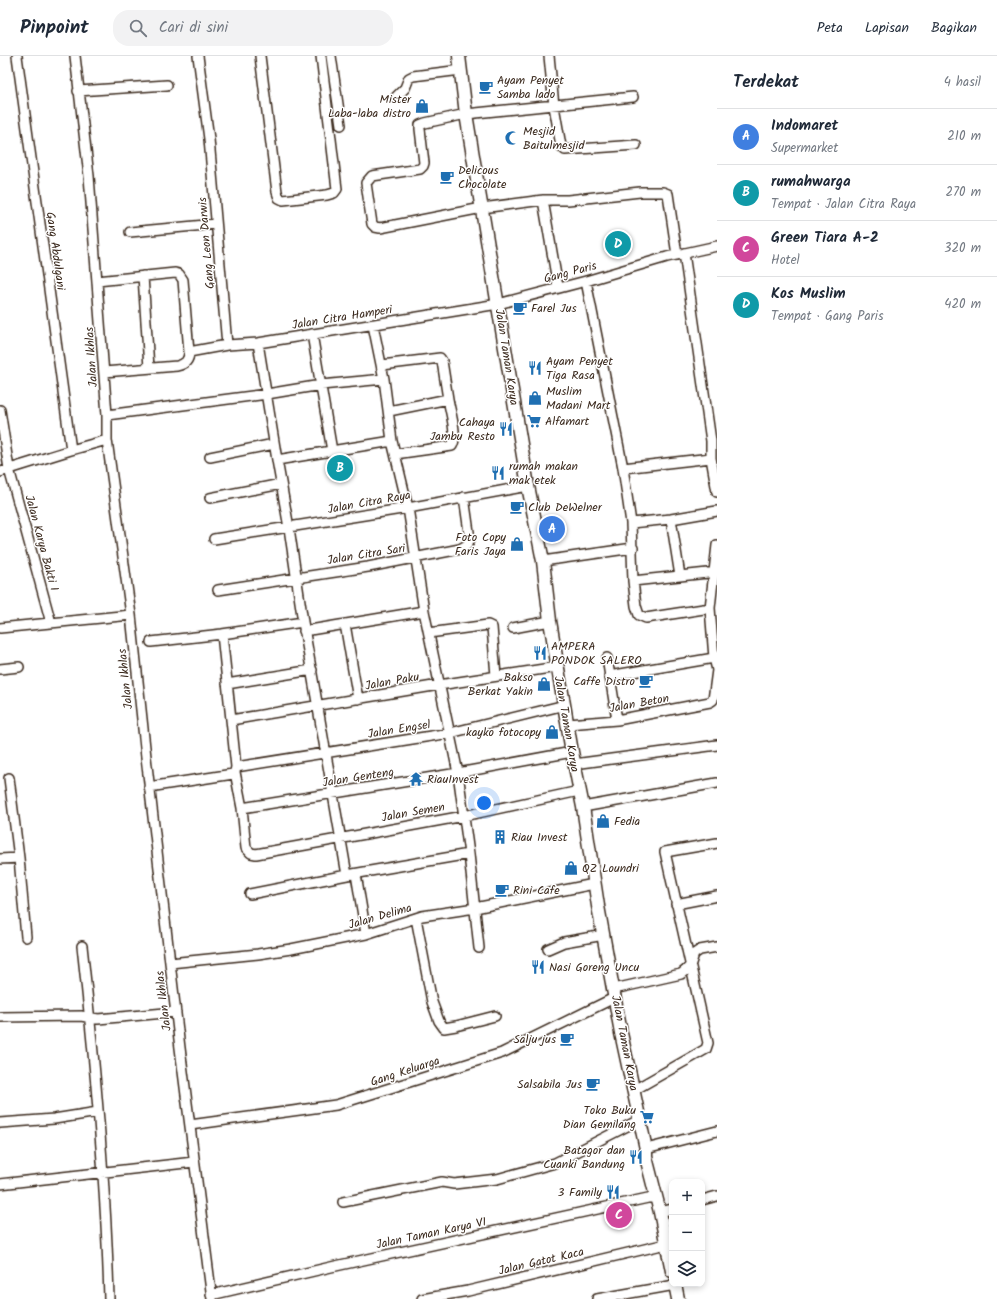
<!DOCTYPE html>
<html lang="id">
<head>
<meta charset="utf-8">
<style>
  :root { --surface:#fff; --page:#f2f2f3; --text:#1f2937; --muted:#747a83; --line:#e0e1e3; --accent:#0f766e }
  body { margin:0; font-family:Kalam,sans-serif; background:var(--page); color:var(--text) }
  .controls { position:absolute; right:12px; bottom:12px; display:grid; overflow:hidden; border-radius:8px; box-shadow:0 2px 6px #0003 }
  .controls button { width:36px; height:36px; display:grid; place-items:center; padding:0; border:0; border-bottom:1px solid var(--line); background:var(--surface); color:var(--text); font:20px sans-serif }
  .you { position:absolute; left:484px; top:747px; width:14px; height:14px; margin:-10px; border:3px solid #fff; border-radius:50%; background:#1a73e8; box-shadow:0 0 0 6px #1a73e833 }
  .badge { display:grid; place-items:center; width:26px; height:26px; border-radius:50%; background:var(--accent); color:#fff; font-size:13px; font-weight:700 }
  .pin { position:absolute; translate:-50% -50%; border:2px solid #fff; box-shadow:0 1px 4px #0006 }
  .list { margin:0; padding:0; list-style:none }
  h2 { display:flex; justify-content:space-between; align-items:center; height:52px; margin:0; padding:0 16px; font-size:17px }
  h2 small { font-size:13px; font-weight:400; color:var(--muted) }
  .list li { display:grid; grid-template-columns:26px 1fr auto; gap:12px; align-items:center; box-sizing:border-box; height:56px; padding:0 16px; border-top:1px solid var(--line) }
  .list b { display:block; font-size:15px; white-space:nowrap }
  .list p { margin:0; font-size:13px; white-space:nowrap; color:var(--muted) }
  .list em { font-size:13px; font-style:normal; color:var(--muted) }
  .icon { flex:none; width:22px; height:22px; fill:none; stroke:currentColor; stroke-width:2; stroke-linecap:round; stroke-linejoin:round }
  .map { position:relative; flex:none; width:717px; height:1243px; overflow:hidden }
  header { display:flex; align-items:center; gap:24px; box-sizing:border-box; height:56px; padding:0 20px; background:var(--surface); border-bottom:1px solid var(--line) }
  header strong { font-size:19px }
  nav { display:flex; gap:22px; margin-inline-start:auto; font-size:14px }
  .search { width:280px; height:36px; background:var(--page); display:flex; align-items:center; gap:10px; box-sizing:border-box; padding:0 14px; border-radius:16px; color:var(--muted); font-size:15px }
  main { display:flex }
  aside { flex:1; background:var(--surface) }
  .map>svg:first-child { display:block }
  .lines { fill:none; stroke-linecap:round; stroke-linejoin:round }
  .minor-casing { stroke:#3b2a1e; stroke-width:12 }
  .tertiary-casing { stroke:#3b2a1e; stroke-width:15 }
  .minor { stroke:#fff; stroke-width:9 }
  .tertiary { stroke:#fff; stroke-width:12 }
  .labels { text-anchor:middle; stroke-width:3; stroke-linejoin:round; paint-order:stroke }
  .poi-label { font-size:12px; fill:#3b2a1e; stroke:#fff; text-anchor:start }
  .street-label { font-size:12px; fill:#3b2a1e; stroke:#fff }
</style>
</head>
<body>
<header>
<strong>Pinpoint</strong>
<div class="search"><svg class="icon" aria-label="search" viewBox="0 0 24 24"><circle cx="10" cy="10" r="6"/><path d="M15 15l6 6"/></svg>Cari di sini</div>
<nav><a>Peta</a><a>Lapisan</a><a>Bagikan</a></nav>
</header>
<main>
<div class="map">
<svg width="717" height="1243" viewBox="0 0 717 1243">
  <rect width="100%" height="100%" fill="#fff"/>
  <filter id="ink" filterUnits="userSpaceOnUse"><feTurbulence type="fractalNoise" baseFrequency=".025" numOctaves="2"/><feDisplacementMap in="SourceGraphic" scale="8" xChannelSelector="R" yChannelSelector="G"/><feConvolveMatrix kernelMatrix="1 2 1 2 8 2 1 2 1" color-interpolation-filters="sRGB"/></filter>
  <g filter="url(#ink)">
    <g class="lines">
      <defs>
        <path id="minor" d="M17,0L71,394
          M75,0L89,120L107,359V384L131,559L146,701L180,992L212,1243
          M198,0L209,83L227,289
          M260,0L277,136L279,142L283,144L327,139L334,137L337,133L321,0
          M331,0L341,69
          M549,0L554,50L561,90L565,94L636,89
          M78,35L167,29
          M396,41L405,32L409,22L413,20L461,14
          M633,41L466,58L425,67L420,69V73L424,107L423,110L420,113L372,120L366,127L372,168L375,171L380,172L482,152L543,144H568L640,136H663L668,138L677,199
          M543,144L558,231
          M130,176L216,168
          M684,197L711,385V402L717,436
          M143,220L149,312
          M97,225L175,217L179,218L183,224L189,296C189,305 185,308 177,310L104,316
          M586,225L623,412L631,467L633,525L636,550L639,559L646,562L710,552L717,489
          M373,269L384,323L392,385L408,452L424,555L458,717L469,798L479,892
          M312,278L332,395
          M258,287L277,404L289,472L303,566L347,819
          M189,296L227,289L258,287L498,248L586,225L667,201L717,190
          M382,309L440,302L442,305L448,343
          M0,354L9,413L51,567
          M389,355L448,343C450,355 458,380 452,390L395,398
          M107,359L267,338L321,329L384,323
          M210,401L274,388
          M277,404L392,385
          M623,412L711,402
          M0,416L71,394L107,384
          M210,442L281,428
          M671,463L680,520
          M631,467L671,463L717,455
          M214,483L408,452L528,430
          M543,505L633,492
          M633,525L717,516
          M218,534L368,511L460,493L467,489L470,483L464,441
          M710,552L714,602
          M345,568L358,643
          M0,572L131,559
          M513,572L550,565
          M304,575L424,555
          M429,577L488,569L492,571L496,620
          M151,586L222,578L303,566
          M607,602L617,664
          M0,613L19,611
          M227,628L312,614
          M231,664L439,629L557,611
          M568,668L617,664L710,646L713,644L717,614L714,602L609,620
          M574,708L717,689
          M236,711L450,677L565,649
          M235,716L242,752L246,792L251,797L256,798L464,760L579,735
          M9,722L19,802
          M149,731L233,718L235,716L236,711L222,578
          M583,751L717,727
          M242,752L458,717L572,696
          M0,803L19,802L26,881
          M356,818L366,878
          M250,838L347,819L469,798
          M676,848L717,840
          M416,862L432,946L439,965L444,972L456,970L495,960
          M82,890C95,1007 106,1125 109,1243
          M548,893L564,886L604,879
          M170,907L258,898L291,893L366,878L422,860L475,852L594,828
          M614,933L681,918L686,914L690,910L694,898L700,894L717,891
          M0,961L81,960L98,963L176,956
          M634,1034L706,993L708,987L665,796L717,787
          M0,1067L54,1063L98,1056
          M190,1069L336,1049L502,997L616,941
          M646,1093L717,1075
          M0,1128L194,1106
          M702,1144L717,1140
          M343,1146L442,1126L454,1128L497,1123L555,1107L639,1064
          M660,1156L672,1153
          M211,1239L331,1211L648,1142H655
          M422,1243L468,1235L666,1188
          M597,1243L675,1229"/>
        <path id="tertiary" d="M459,0L466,58L528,430L543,505L550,565L572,696L583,751L598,850L621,977L646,1093V1101L660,1156L672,1215
          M675,1228L678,1243"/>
      </defs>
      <use href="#minor" class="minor-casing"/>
      <use href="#tertiary" class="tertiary-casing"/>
      <use href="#minor" class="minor"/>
      <use href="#tertiary" class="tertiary"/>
    </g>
  </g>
  <defs>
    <symbol id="cafe-bare" viewBox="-9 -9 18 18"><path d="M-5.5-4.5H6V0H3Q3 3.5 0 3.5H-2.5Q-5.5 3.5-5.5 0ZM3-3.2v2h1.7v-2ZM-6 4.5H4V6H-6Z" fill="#1f6fb2" stroke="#fff" stroke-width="2.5" paint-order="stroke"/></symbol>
    <symbol id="shop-bare" viewBox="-9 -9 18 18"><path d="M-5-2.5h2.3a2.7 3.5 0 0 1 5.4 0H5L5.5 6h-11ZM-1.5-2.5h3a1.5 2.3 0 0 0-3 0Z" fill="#1f6fb2" stroke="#fff" stroke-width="2.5" paint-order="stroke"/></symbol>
    <symbol id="mosque-bare" viewBox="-9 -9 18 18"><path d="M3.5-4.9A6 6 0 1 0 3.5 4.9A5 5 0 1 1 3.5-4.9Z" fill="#1f6fb2" stroke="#fff" stroke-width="2.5" paint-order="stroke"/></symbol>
    <symbol id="restaurant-bare" viewBox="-9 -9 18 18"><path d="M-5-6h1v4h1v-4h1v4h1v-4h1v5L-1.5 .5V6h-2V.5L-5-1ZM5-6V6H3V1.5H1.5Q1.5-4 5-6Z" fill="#1f6fb2" stroke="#fff" stroke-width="2.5" paint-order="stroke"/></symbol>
    <symbol id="supermarket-bare" viewBox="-9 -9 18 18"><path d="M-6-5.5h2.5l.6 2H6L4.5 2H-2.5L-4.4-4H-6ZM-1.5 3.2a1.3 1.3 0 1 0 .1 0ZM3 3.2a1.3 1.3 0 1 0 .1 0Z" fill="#1f6fb2" stroke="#fff" stroke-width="2.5" paint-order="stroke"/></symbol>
    <symbol id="temple-bare" viewBox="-9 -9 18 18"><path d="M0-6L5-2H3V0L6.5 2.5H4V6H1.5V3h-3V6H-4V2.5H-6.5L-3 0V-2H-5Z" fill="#1f6fb2" stroke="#fff" stroke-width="2.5" paint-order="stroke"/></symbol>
    <symbol id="building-bare" viewBox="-9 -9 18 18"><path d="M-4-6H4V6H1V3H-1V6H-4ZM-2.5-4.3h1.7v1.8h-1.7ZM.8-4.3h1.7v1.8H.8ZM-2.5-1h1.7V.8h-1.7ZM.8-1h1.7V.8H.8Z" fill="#1f6fb2" stroke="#fff" stroke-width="2.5" paint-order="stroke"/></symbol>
  </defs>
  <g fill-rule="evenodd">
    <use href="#cafe-bare" x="476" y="21" width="20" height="20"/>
    <use href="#shop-bare" x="412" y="40" width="20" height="20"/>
    <use href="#mosque-bare" x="502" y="72" width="20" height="20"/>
    <use href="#cafe-bare" x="437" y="111" width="20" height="20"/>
    <use href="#cafe-bare" x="510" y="242" width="20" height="20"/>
    <use href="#restaurant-bare" x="525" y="302" width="20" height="20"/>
    <use href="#shop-bare" x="525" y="332" width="20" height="20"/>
    <use href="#supermarket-bare" x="524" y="355" width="20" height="20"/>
    <use href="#restaurant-bare" x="496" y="363" width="20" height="20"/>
    <use href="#restaurant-bare" x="488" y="407" width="20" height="20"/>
    <use href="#cafe-bare" x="507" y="441" width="20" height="20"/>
    <use href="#shop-bare" x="507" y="478" width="20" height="20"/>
    <use href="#restaurant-bare" x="530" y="587" width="20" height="20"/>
    <use href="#cafe-bare" x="636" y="615" width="20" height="20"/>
    <use href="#shop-bare" x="534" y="618" width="20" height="20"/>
    <use href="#shop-bare" x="542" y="666" width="20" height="20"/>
    <use href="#temple-bare" x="406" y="713" width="20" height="20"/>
    <use href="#shop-bare" x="593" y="755" width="20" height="20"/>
    <use href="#building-bare" x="490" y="771" width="20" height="20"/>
    <use href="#shop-bare" x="561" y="802" width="20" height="20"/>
    <use href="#cafe-bare" x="492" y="824" width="20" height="20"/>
    <use href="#restaurant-bare" x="528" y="901" width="20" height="20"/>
    <use href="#cafe-bare" x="557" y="973" width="20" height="20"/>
    <use href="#cafe-bare" x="583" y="1018" width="20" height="20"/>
    <use href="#supermarket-bare" x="637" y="1051" width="20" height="20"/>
    <use href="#restaurant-bare" x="626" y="1091" width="20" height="20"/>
    <use href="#restaurant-bare" x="603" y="1126" width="20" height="20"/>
  </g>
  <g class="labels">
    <g class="poi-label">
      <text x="497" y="28">Ayam Penyet<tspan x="497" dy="14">Samba lado</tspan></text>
      <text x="411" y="47" text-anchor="end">Mister<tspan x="411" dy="14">Laba-laba distro</tspan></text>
      <text x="523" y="79">Mesjid<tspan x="523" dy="14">Baitulmesjid</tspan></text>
      <text x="458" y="118">Delicous<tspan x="458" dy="14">Chocolate</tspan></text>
      <text x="531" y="256">Farel Jus</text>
      <text x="546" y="309">Ayam Penyet<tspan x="546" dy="14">Tiga Rasa</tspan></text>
      <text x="546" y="339">Muslim<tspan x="546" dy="14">Madani Mart</tspan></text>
      <text x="545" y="369">Alfamart</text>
      <text x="495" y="370" text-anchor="end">Cahaya<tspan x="495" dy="14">Jambu Resto</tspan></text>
      <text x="509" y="414">rumah makan<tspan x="509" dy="14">mak etek</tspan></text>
      <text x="528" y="455">Club DeWelner</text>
      <text x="506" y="485" text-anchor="end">Foto Copy<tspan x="506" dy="14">Faris Jaya</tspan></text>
      <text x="551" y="594">AMPERA<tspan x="551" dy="14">PONDOK SALERO</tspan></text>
      <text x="533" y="625" text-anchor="end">Bakso<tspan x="533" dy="14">Berkat Yakin</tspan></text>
      <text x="635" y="629" text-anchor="end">Caffe Distro</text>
      <text x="541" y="680" text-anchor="end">kayko fotocopy</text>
      <text x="427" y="727">RiauInvest</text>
      <text x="614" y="769">Fedia</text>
      <text x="511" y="785">Riau Invest</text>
      <text x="582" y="816">QZ Loundri</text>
      <text x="513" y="838">Rini Cafe</text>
      <text x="549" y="915">Nasi Goreng Uncu</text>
      <text x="556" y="987" text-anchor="end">Salju jus</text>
      <text x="582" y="1032" text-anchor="end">Salsabila Jus</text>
      <text x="636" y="1058" text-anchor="end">Toko Buku<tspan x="636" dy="14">Dian Gemilang</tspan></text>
      <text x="625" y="1098" text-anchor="end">Batagor dan<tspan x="625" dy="14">Cuanki Bandung</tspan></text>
      <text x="602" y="1140" text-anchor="end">3 Family</text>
    </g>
    <g class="street-label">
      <text transform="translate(206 187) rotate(-95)" y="4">Gang Leon Darwis</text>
      <text transform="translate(56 195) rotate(82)" y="4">Gang Abdulgani</text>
      <text transform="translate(570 216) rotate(-15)" y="4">Gang Paris</text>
      <text transform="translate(342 261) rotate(-9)" y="4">Jalan Citra Hamperi</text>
      <text transform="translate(91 301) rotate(-94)" y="4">Jalan Ikhlas</text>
      <text transform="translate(507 301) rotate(81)" y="4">Jalan Taman Karya</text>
      <text transform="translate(369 446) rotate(-10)" y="4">Jalan Citra Raya</text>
      <text transform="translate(42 487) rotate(75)" y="4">Jalan Karya Bakti I</text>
      <text transform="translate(366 498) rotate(-9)" y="4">Jalan Citra Sari</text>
      <text transform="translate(125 623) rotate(-96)" y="4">Jalan Ikhlas</text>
      <text transform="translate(392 625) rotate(-10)" y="4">Jalan Paku</text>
      <text transform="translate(639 647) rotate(-10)" y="4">Jalan Beton</text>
      <text transform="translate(567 668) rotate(80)" y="4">Jalan Taman Karya</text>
      <text transform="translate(399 673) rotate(-9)" y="4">Jalan Engsel</text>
      <text transform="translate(358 721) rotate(-9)" y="4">Jalan Genteng</text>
      <text transform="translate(413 756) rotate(-10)" y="4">Jalan Semen</text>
      <text transform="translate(380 860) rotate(-16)" y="4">Jalan Delima</text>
      <text transform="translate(163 945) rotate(-97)" y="4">Jalan Ikhlas</text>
      <text transform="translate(625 987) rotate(79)" y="4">Jalan Taman Karya</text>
      <text transform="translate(405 1015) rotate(-18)" y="4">Gang Keluarga</text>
      <text transform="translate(431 1177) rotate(-12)" y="4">Jalan Taman Karya VI</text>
      <text transform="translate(541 1205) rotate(-13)" y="4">Jalan Gatot Kaca</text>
    </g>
  </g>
</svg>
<div class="controls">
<button>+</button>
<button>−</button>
<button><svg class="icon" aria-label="layers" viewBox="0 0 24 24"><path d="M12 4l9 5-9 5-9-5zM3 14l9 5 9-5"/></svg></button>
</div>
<div class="you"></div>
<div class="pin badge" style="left:552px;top:473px;background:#3f7fe0">A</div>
<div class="pin badge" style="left:340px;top:412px;background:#0f9aa8">B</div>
<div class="pin badge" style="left:619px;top:1159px;background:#d1479c">C</div>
<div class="pin badge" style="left:618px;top:188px;background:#0f9aa8">D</div>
</div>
<aside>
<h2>Terdekat<small>4 hasil</small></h2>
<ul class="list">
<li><span class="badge" style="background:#3f7fe0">A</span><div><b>Indomaret</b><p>Supermarket</p></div><em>210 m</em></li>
<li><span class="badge" style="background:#0f9aa8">B</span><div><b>rumahwarga</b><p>Tempat · Jalan Citra Raya</p></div><em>270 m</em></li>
<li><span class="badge" style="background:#d1479c">C</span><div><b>Green Tiara A-2</b><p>Hotel</p></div><em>320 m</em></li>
<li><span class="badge" style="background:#0f9aa8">D</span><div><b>Kos Muslim</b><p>Tempat · Gang Paris</p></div><em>420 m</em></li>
</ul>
</aside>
</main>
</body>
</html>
